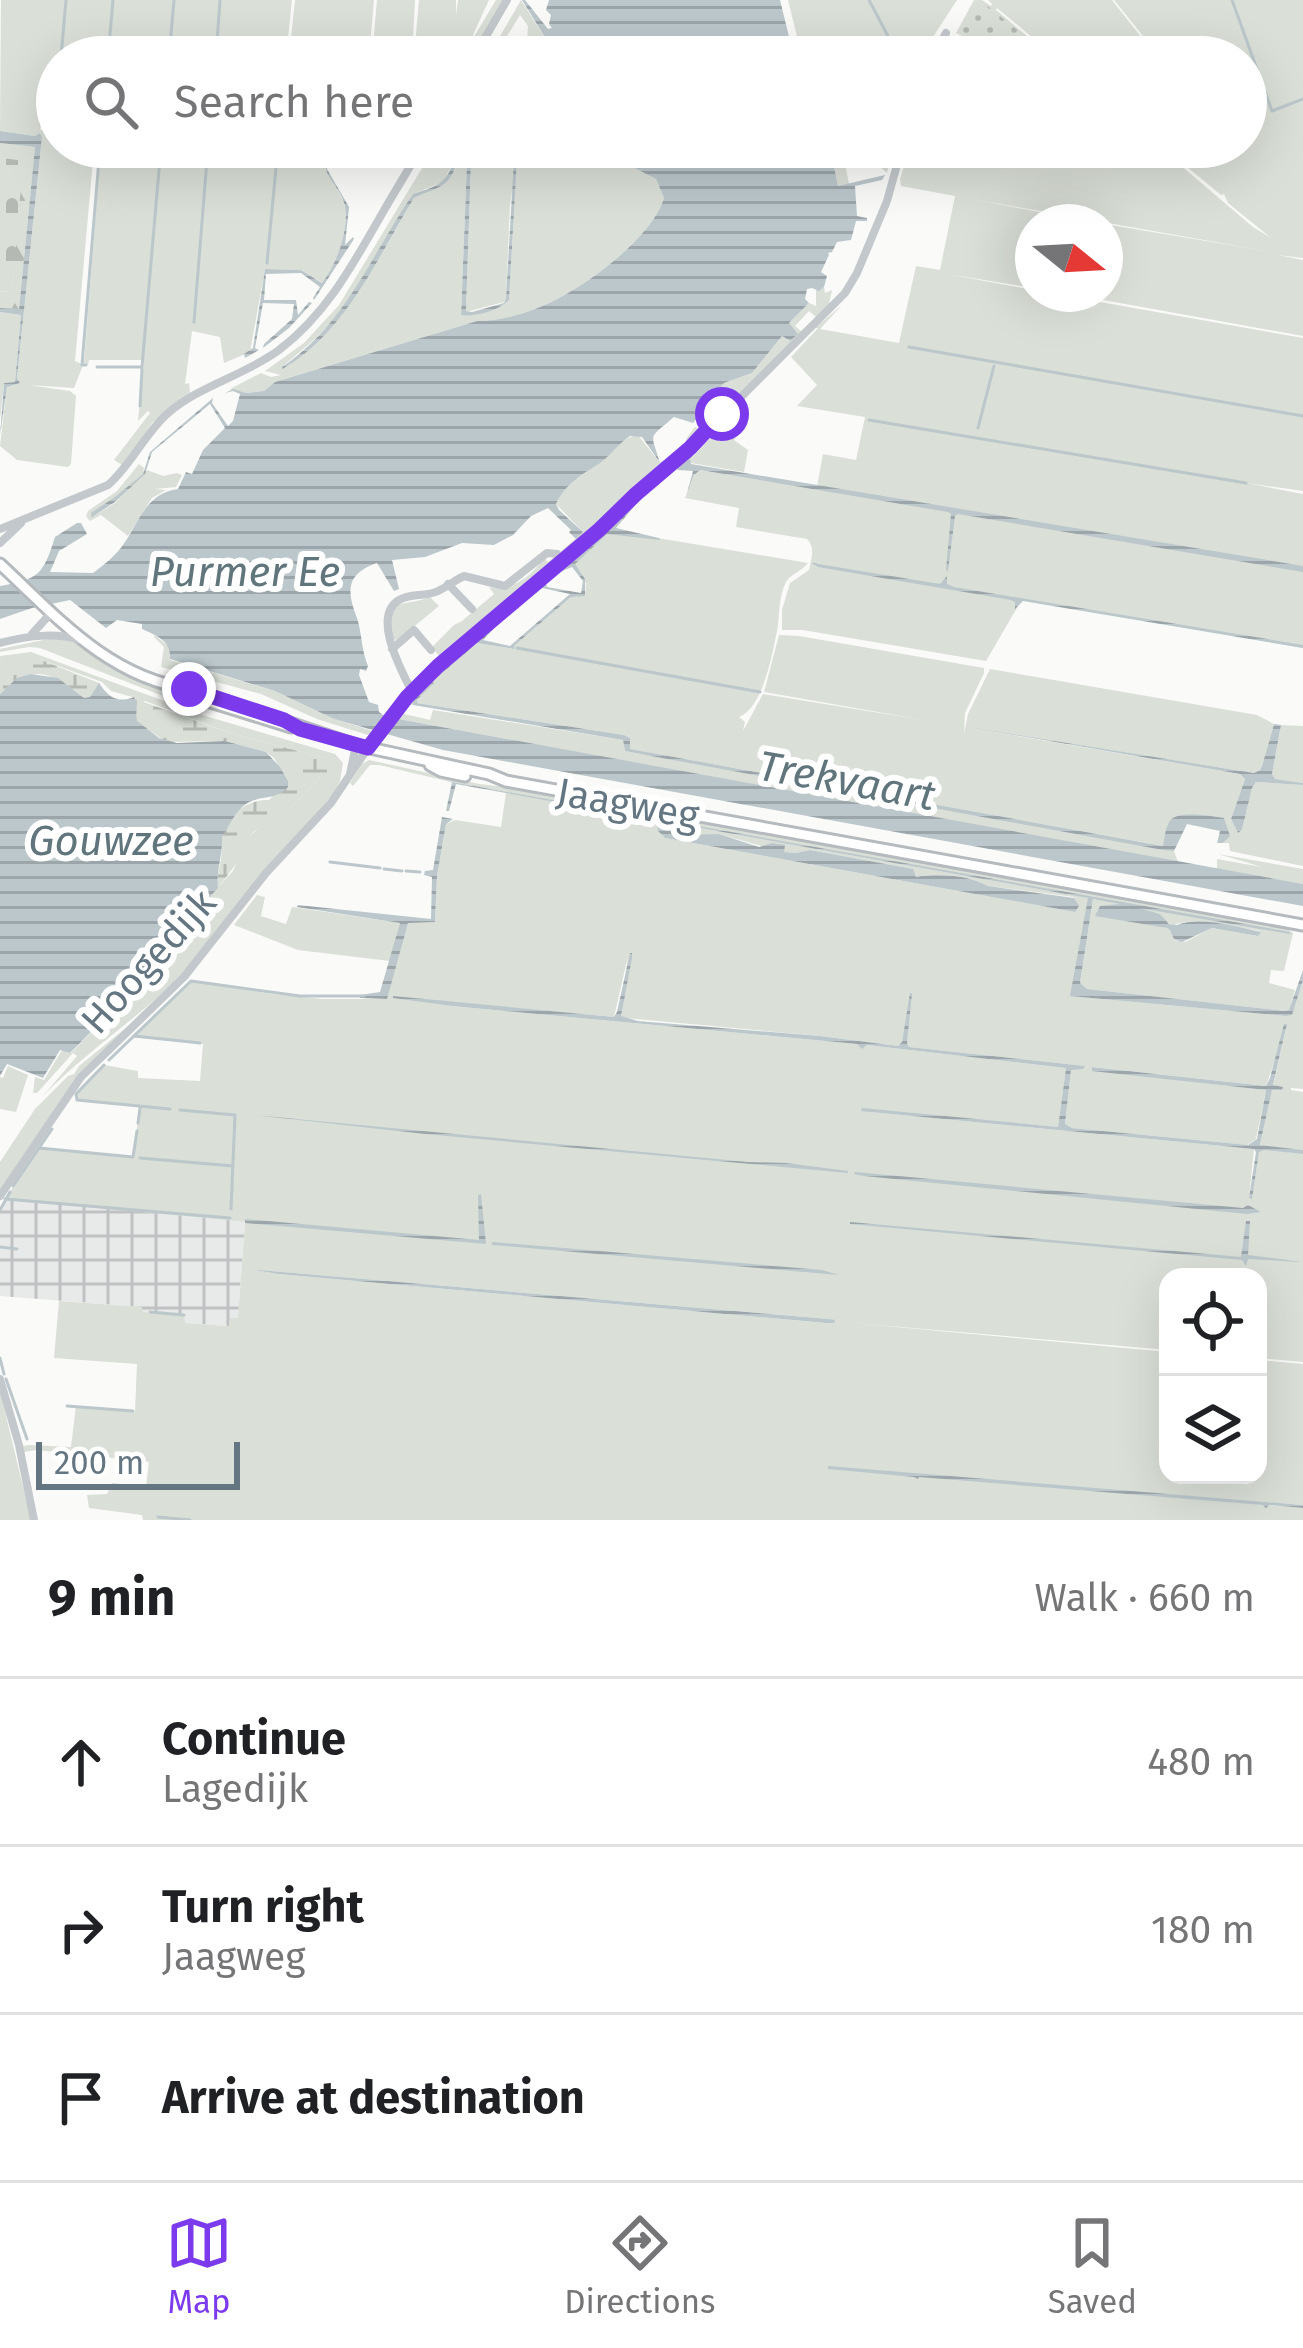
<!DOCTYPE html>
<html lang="en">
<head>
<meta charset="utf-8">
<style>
  :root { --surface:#fff; --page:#f2f2f2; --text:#202124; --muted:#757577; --line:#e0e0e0; --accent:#7c3aed }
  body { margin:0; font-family:"Fira Sans",sans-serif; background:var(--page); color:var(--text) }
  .controls { position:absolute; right:36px; bottom:36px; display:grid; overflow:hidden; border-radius:24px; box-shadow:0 12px 48px #0002 }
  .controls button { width:108px; height:108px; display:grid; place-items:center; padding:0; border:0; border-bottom:3px solid var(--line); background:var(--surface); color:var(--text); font:60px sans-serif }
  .compass { position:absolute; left:1015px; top:204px; width:108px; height:108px; border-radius:50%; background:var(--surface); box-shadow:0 12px 48px #0002; rotate:108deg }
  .scale { position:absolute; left:36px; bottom:30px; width:204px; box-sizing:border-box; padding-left:12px; border:6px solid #657683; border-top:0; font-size:33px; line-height:42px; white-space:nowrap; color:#657683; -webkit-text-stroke:9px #fff; paint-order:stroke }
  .stop { position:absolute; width:36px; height:36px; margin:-27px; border:9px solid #7c3aed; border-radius:50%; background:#fff }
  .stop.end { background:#7c3aed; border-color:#fff; box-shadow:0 3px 12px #0008 }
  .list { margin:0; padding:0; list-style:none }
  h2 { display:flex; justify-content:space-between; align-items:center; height:156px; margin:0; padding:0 48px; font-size:51px }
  h2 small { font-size:39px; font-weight:400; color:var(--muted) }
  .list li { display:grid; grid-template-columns:78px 1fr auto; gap:36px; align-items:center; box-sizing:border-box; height:168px; padding:0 48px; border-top:3px solid var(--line) }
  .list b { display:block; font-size:45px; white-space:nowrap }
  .list p { margin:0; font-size:39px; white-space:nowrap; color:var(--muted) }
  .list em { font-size:39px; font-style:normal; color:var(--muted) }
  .icon { flex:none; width:66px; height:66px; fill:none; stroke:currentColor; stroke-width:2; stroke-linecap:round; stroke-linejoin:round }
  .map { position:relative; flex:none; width:1303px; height:1520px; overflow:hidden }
  .search { position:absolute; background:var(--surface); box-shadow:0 12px 48px #0002; left:36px; right:36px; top:36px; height:132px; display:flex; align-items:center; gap:30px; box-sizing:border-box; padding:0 42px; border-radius:66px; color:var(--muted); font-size:45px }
  .sheet { height:660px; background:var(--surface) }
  nav { display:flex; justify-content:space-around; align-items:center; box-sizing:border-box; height:168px; border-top:3px solid var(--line); background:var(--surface); font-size:33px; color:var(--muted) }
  nav a { display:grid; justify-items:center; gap:6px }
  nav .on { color:var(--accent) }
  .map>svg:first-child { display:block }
  .industrial { fill:url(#industrial-grid) }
  .green { fill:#dadfd7; fill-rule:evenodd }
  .forest { fill:url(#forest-firs) }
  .wetland { fill:url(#wetland-marsh) }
  .cemetery { fill:url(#cemetery-stones) }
  .park { fill:url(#park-dots) }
  .water { fill:url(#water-rules) }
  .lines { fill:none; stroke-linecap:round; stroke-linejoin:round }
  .stream { stroke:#bbc7cb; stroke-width:3 }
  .major-casing { stroke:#b5babe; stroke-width:15 }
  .minor { stroke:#c3c8cc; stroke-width:8 }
  .major { stroke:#fff; stroke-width:9 }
  .route { stroke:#7c3aed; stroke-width:15 }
  .labels { text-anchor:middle; stroke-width:12; stroke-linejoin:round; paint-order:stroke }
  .street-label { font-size:39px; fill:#657683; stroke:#fff }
  .water-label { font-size:42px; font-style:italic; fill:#60757c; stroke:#fff }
</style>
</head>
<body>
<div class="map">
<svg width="1303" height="1520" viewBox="0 0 1303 1520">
  <defs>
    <pattern id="industrial-grid" width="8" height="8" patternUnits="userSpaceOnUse" patternTransform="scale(3)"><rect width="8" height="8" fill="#e8e9e9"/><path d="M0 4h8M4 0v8" fill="none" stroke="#c0c1c2"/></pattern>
    <pattern id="forest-firs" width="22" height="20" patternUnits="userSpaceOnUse" patternTransform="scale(3)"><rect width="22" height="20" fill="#dadfd7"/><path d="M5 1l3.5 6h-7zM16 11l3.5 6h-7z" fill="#b4b9b4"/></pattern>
    <pattern id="wetland-marsh" width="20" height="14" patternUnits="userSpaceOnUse" patternTransform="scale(3)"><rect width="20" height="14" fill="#dadfd7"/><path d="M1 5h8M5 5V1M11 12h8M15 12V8" fill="none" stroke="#b4b9b4"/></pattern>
    <pattern id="cemetery-stones" width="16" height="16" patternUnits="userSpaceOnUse" patternTransform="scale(3)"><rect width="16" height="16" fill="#dadfd7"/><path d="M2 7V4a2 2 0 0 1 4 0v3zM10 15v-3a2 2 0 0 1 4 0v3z" fill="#b4b9b4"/></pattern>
    <pattern id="park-dots" width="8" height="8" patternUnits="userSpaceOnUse" patternTransform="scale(3)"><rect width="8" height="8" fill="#dadfd7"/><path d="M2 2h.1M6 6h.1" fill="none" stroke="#b4b9b4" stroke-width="1.8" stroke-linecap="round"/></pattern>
    <pattern id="water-rules" width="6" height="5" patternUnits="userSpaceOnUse" patternTransform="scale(3)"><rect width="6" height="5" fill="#bbc7cb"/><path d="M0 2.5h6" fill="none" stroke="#9ca6aa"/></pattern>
  </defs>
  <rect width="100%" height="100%" fill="#fafaf8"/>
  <path class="industrial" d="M5,1199L245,1221L238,1319L230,1326L184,1323V1315L142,1312L141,1307L0,1296V1210Z"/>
  <path class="green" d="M1,0H292L286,57H57V128L41,125L40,130L57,131V147H94V149L75,361L83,365L74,388L28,385L70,391L76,396L71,464L68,467L17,460L0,446L7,387L20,383L17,378L42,137L40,133L35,136L0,131Z
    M295,0H374L369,57H289Z
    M377,0H415L412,57H372Z
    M419,0H456V15L458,0H489L466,50L496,0H504L473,52L464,51L468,57H462V53L459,57H452L453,49L450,50L449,57H414Z
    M521,0L557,57H526L528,26L520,15L494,57H488Z
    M788,0H957L920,57H802Z
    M974,0H982L991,6L992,4L988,0H1112L1157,57H1056L997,8L996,10L1052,57H1004L956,33Z
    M1114,0H1303V258L1278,255L1303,260V336L1070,294H1105V224L1266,251L972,199L1091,222H1033V288L947,274L1033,290V294H1055L1303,338V491L1246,483L1303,494V648L1022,599L986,661L803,630H782V610L790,583L809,570C811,559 816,548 807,539L736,527L739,508L685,498L694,475L699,470L792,485L817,486L823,454L856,460L865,417L797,406L817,385L791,357L818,328H815L842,305L820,329L899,343L916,266L940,270L955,196L901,186L900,179L910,147H1159L1253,227L1271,238L1228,203L1224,194L1221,195L1163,147H1205L1215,169L1208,147H1246V57H1160Z
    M101,147H327C322,174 333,178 343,201C352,225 337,263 323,283L301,270L265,269L250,352L224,363L220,337L192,331L185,384L189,383L190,393L152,423L122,465L114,460L150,413L148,411L138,421L144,360H89L88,365L84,363Z
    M435,147H451L453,157H455L454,147H468V156L471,157L473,147H515V153L518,154L519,147H604L615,158L656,179L664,198C652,239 579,292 540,307C521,315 497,321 477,321L275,382L264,391L246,393L230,389L261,373L271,377L281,375L265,371L304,343L339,305L430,155L442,160L455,161L433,152ZM517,160L509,300C498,310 476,317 461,314L467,162L471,163L466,312L504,302L506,298L510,204ZM453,163L456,166C448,189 432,188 414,198C378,261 344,326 284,369L282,367L316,338L336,317L365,274L413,194L443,182Z
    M830,147H838L843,163L841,147H893L887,173L879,166L877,156L845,163L849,184L838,186Z
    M824,287L825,293L832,290L829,304L816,317L809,311L795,326L801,331L814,319L815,321L691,444L686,439L695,427L700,429L703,424L695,418L724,383L752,373L782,336L789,341V323L809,303L816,306V290H820Z
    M0,312L21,315L15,382L4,383L0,419Z
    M729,418L744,426L734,440L748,450L744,472L691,463L689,461Z
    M638,435L660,463L664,460L668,465L634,493L564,557L560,552L583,532L556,504C566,481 588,473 606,457C618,447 622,438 638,435Z
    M139,464L144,468L143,474L92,517L115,503L147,470L163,476L177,473L182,475L176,487L154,489L166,490L152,498L128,536L101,515L90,521L86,516L88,511L117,491Z
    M609,530L808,563C802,571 791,574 786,582C778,597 780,616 777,631C772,655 763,708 739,717L745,722L743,731L763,694L929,721L764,692L779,635L799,636L984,668V673L965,713L964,734L968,714L990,669L1257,715L1274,724L1262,766L1260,770L1254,773L971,728L1240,774L1245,779L1231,819L1238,833L1242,830L1252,788L1256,782L1303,785V866L1230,851L1229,843H1223L1229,836L1224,818L1168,823L1164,846L629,749L630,738L624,735L417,703V701L433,683L413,701V705L409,704V699L442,665L511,607L513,609L438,673L477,643L514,649L515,645L571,597L585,595L586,583L571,565Z
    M554,557L558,561L413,686L405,673L413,683L440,657L432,647L454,625L462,621L494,594L489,587C512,591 531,577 544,558L548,562Z
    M430,597L439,606L400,638L395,640L392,638C386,594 403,608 430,597Z
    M155,635L169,647L170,660L275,691L334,719L376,732L371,736L317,719L261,694L161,667L164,647L154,637Z
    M53,638L72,641L118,672L171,694L204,712L40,648L29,647L0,652V649Z
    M31,652L202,715L335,754L343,763L340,781L334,793L182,974C139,1018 85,1052 42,1097L77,1056L73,1053L37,1093H33L35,1077L44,1080L62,1050L71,1053L150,973L185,924L233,871L248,837L265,823L291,808L321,776L324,758L227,732L145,701L136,705V698L111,691L102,682L39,659L0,663V656Z
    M403,707L404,714L430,720L433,710L623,740L625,751L1174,851L1178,862L436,726L399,719L392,721Z
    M1281,725L1303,726V783L1275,779L1272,774Z
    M369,760L479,784L531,790L1281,925L1293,933L1284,971L1271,970L1269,983L1295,990L1289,1011H1285L1086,989L1080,983L1093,899L1173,912L451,782L379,765H370L353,786L350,783L362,764ZM1120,905L1160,914L1163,920L1173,925C1198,916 1233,927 1260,931L1258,936L1212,928L1185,942L1175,940L1170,929L1153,924Z
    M506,793L1089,898L1071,996L1285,1016L1293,1010L1303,980V1089L1291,1088V1090L1303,1092V1150L1260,1146L1272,1089L1282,1087L1273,1086L1287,1025L1266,1086L1093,1067L1092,1070L1266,1090L1256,1139L1247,1145L1072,1128L1065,1125L1071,1069L1084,1066L909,1047L907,1043L911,993L902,1042L898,1046L820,1036L625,1018L621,1016L628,956L614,1017L393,997L452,1006L857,1044L862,1048L867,1045L1066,1068L1058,1127L861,1111L1254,1149L1249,1198H1252L1259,1152L1264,1149L1303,1154V1362L1258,1358V1277H1168V1350L842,1322L1168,1352V1475H1258V1360L1303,1364V1505L828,1468L1303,1508V1520H143L142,1515L89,1508L87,1495L107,1494L112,1483L146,1487L149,1462L36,1450L24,1452L23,1446L29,1445L71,1447L76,1406L135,1412L137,1364L54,1358L59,1301L142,1307L143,1312L184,1315L185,1323L229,1326L230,1318H238L245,1223H259L5,1199L39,1148L133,1156L140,1106L77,1100L76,1094L104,1065L138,1071V1078L200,1081L203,1044L132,1036L191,981L272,994L323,999H386L408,922H435L437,876L446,824L455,820L501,827ZM658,831L696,837L719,834L783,852L796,853L810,850L912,869L916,877C939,873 967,875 988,886L1074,897L1075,912L665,838ZM248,1269L828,1319L834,1321L825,1323L278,1274Z
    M1218,854L1303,869V884L1217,869V859L1262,867Z
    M257,895L265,897L261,916L286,924L292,907L400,923L390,961L298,950L234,925Z
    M138,1018L78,1076L0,1189V1162L35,1109L68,1076L74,1074L79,1066Z
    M8,1066L28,1075L16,1112L0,1109V1077L3,1078Z
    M0,1391L31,1520H0Z"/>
  <path class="forest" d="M0,143L35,147L19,309L0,308V292L11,291L13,280L20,160L0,158Z"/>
  <path class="wetland" d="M20,659H39L99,683L90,697L84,698C52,672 33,662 0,694V663Z
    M141,701L227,732L324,758L331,761L333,770L330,775L321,776L291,808L253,832L248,838L239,860L218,888C217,876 219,870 221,859C222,852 221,846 222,839C224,816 247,799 269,800L288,781L274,758L266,752L225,741L166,742L135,720L136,705Z"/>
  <path class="cemetery" d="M0,158L20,160L23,163L13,280L11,291L0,292Z"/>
  <path class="park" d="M975,0H980L1051,57H1009L960,31Z"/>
  <path class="water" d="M522,0H525L548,29L552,28L549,24L551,15L546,10L549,0H780L794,57H557Z
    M0,131L35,136L40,133L42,137L17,378L20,383L7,387L0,436L4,383L15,382L21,315L0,312V308L19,309L35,147L0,143Z
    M604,147H830L838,186L885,175L882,180L855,186L857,216L867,218V221H856L851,240L837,242L832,252L828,253L829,255L821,272L827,276L824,287L819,291L812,288L807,289L805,299L809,303L789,323L798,334L790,341L782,336L752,373L724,383L693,423L674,417C647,440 651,432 660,463L642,437L630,436C618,444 611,455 600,463C583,474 565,484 556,504L559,510L583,532L576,539L569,532L571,530L548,508L531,516L513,535L494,545L462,543L425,557L392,560L399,589L394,591L377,563C345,574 347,592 357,618C362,633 361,649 368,666L366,671L360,669L359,675L369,702L378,705L379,712L392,721L399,719L436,726L1303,884V906L443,750L334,719L275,691L170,659C171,641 158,636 142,629V624L117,620L106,628L70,600L32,608L0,619V586C39,579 43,575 55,537L77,523H81L87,534L59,551L50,572L93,573C104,565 115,556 123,545C140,521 146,493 178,489L186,472L192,474L203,450L225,428L210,404L152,452L145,474L115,502L92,517L91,513L115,497L143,474L150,452L213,398L212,403L228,426L233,421L240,394L233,391L225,393L233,389L246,393L264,391L275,382L477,321C497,321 521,315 540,307C579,292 652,239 664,198L656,179L615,158Z
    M327,152V169L349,207L345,245L353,237L354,239L314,300L313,298L320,287L301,273L266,274L264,300H296L298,315L309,302L312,303L289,328L263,348L264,344L292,319L294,304L263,303L255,348L259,350L245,358L244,354L253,348L265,269L301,270L322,283C336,266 351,226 344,203C337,181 320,177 327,152Z
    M514,159L517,160L509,300C498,311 476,317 461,315L467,162H471L466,311L472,312L504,303L506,298Z
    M453,163L456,164C450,189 433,188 414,198C377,259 346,331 283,369L282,367C346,324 371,255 413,194C433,187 445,186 453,163Z
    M741,403L690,459L691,464L1303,566V572L958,514L955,516L948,571L946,570L951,514L948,512L700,470L694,475L687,493L693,471L678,470L675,467L688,458L704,437Z
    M636,501L638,502L616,528L659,538L660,540L607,534L575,564L585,579V596L571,597L515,645L514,649L477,643L439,676L437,674L513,609L483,640L510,646L570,594L542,588L517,607L552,576L546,583L547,587L581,593L583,581L572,567L555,574L571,563Z
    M812,563L940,584L947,576V584L954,587L1303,645V648L1023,601L1015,609V602L1011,600L818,567Z
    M31,674L58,678L84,698L90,697L99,683C108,696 116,704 134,697L137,701L136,720L159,738L177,743L225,741L266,752L280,767L288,781V787C275,800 267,795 252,801C237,806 230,825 222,837C223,854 216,870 218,888L185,924L150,973L70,1053L60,1050L43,1078L7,1064L0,1076V694L17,678Z
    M430,681L434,683L417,700V703L624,735L630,738V749L1163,846C1165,838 1165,823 1173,818C1183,811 1212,816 1224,818L1230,836L1223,843H1217L1220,831L1187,824L1174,851L1163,850L651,756L625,751L623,740L413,705V700Z
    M1274,724L1281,725L1272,774L1275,779L1303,783V785L1256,782L1252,788L1242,830L1238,833L1231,819L1245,779L1240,774L968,727L1254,773L1260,770L1262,766Z
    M452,782L1290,932V934L1139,908L1160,914L1169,924L1177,925C1200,916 1237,927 1261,932L1258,936L1212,928L1182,942L1174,939L1170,930L1167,928L1095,916L1100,906L1120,904L1093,899L1080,983L1087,989L1285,1011L1289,1010L1303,970V980L1292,1015L1285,1016L1070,996L1088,898L456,784L449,811H446Z
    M442,817L453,819L446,824L437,876L435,922L408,923L387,999L360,998V995L380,992L400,923L297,907L298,905L431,919L432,877L424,875L425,871L433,870Z
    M657,825L685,828L686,835L719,834L759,847L772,843L785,845L784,852L796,853L810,850L913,869L916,877C939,873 967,875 988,886L1074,898L1079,906L1075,912L665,838L658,831Z
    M630,953H632V958L621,1016L638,1021L820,1036L898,1046L902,1042L910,993H912L907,1043L909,1047L1085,1066L1083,1069L1071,1070L1065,1124L1072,1128L1248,1145L1257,1139L1266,1090L1092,1071V1067L1266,1086L1270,1078L1284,1024H1287L1273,1085L1283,1087L1282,1090H1272L1260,1145L1303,1150V1154L1264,1150L1259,1152L1252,1199L1249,1198L1256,1152L1254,1149L861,1111L862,1108L1058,1127L1066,1068L867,1045L862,1049L857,1044L452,1006L393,998V996L614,1017L617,1012Z
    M244,1114L748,1162L786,1163L848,1171V1173L425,1134Z
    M855,1172L1243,1208L1248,1205L1261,1212L1247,1214L864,1176L854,1174Z
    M481,1194L486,1244L245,1223V1219L479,1240L478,1195Z
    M1246,1221H1250L1248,1255L1303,1262L1248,1259L1246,1266L1242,1260L850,1224V1222L1241,1257Z
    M492,1242L822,1270L839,1275L506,1246L492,1245Z
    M248,1269L828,1319L835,1320L834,1323H826L278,1274Z
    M828,1466L1303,1505V1508L1269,1505L1266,1508L1263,1505L919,1477L918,1479L914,1477L828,1469Z"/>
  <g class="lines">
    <path class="stream" d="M869,0L899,57
      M1232,0L1272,111L1303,99
      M61,57L66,0
      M108,57L113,0
      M169,57L174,0
      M216,57L220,0
      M41,125L56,124L57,109
      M267,263L278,147
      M194,322L208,147
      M909,347L1303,416
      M86,365H82L100,147
      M97,367H142L161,147
      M140,406L142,369
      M869,420L1246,483
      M978,428L994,366
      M517,648L760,692
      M330,862L380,868
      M384,869L402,871
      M406,871L420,872
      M134,1036L200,1043
      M109,1060L191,981L300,996H364
      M104,1065L76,1094L77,1100L170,1109
      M180,1110L235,1115L231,1209
      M138,1123L140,1108
      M39,1148L133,1157L137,1131
      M140,1158L233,1166
      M13,1186L52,1129
      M5,1199L230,1218
      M0,1210L10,1192
      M0,1247L17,1249
      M150,1312L184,1315
      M0,1358L4,1374
      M6,1379L27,1439
      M67,1406L133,1411
      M158,1517L190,1520"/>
    <defs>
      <path id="major" d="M0,564C57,617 108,677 189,689L356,745L489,774L506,781L1303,925
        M175,691L291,727
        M430,765L441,771L465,776"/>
    </defs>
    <use href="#major" class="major-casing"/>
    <path class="minor" d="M474,57L507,0
      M933,57L946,33
      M0,529L108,485C131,465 144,435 167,414C200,385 244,376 279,350C325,315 351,268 379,219C393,194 408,171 421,147
      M0,543L21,523
      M448,584L472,609
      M32,634L51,613
      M0,643C27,636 54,632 81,640
      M392,649L414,630L431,650
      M412,692C402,671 371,617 399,600C410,593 426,597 438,591C447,587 455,580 464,576L505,586L547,553L557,554
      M350,774L356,745
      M0,1196L81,1077L184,977L266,873L331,803L376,736L407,697L438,666L587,540L690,448L845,293L857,273L887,201L902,147
      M0,1379L19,1445L34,1520"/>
    <use href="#major" class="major"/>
  </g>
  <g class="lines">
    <path class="route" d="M189,689L284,720L300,729L368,748L407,697L438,666L599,530L636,494L690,448L722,414"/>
  </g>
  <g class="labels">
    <g class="street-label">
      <text transform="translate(628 803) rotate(10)" y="14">Jaagweg</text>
      <text transform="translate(148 961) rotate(-48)" y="14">Hoogedijk</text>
    </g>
    <g class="water-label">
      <text x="245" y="586">Purmer Ee</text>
      <text transform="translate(847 780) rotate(10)" y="15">Trekvaart</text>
      <text x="111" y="855">Gouwzee</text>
    </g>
  </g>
</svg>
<div class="controls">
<button><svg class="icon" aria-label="locate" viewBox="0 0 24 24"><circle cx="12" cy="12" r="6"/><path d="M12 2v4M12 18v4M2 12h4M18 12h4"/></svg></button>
<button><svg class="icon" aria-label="layers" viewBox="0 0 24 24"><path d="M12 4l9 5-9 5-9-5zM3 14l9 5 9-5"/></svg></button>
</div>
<svg class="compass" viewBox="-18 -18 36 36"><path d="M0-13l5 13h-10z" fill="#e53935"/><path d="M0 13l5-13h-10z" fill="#757577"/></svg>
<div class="scale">200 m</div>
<div class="stop" style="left:722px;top:414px"></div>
<div class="stop end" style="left:189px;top:689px"></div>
<div class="search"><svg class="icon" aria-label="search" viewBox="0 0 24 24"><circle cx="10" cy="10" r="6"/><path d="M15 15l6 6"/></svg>Search here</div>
</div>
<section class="sheet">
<h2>9 min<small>Walk · 660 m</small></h2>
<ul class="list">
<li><svg class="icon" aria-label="ahead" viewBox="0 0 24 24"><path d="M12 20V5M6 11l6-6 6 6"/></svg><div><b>Continue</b><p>Lagedijk</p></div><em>480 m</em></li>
<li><svg class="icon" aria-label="right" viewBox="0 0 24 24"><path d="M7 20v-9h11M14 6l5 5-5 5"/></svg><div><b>Turn right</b><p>Jaagweg</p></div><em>180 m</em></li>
<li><svg class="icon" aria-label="arrive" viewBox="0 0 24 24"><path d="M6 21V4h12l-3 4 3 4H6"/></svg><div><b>Arrive at destination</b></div></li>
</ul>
</section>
<nav>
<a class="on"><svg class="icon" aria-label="map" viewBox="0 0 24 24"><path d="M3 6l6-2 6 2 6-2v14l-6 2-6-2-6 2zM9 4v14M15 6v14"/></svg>Map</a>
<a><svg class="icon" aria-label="directions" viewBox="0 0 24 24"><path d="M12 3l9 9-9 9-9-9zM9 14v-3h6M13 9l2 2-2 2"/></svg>Directions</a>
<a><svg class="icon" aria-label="saved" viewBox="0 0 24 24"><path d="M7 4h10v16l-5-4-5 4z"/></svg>Saved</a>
</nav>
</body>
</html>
